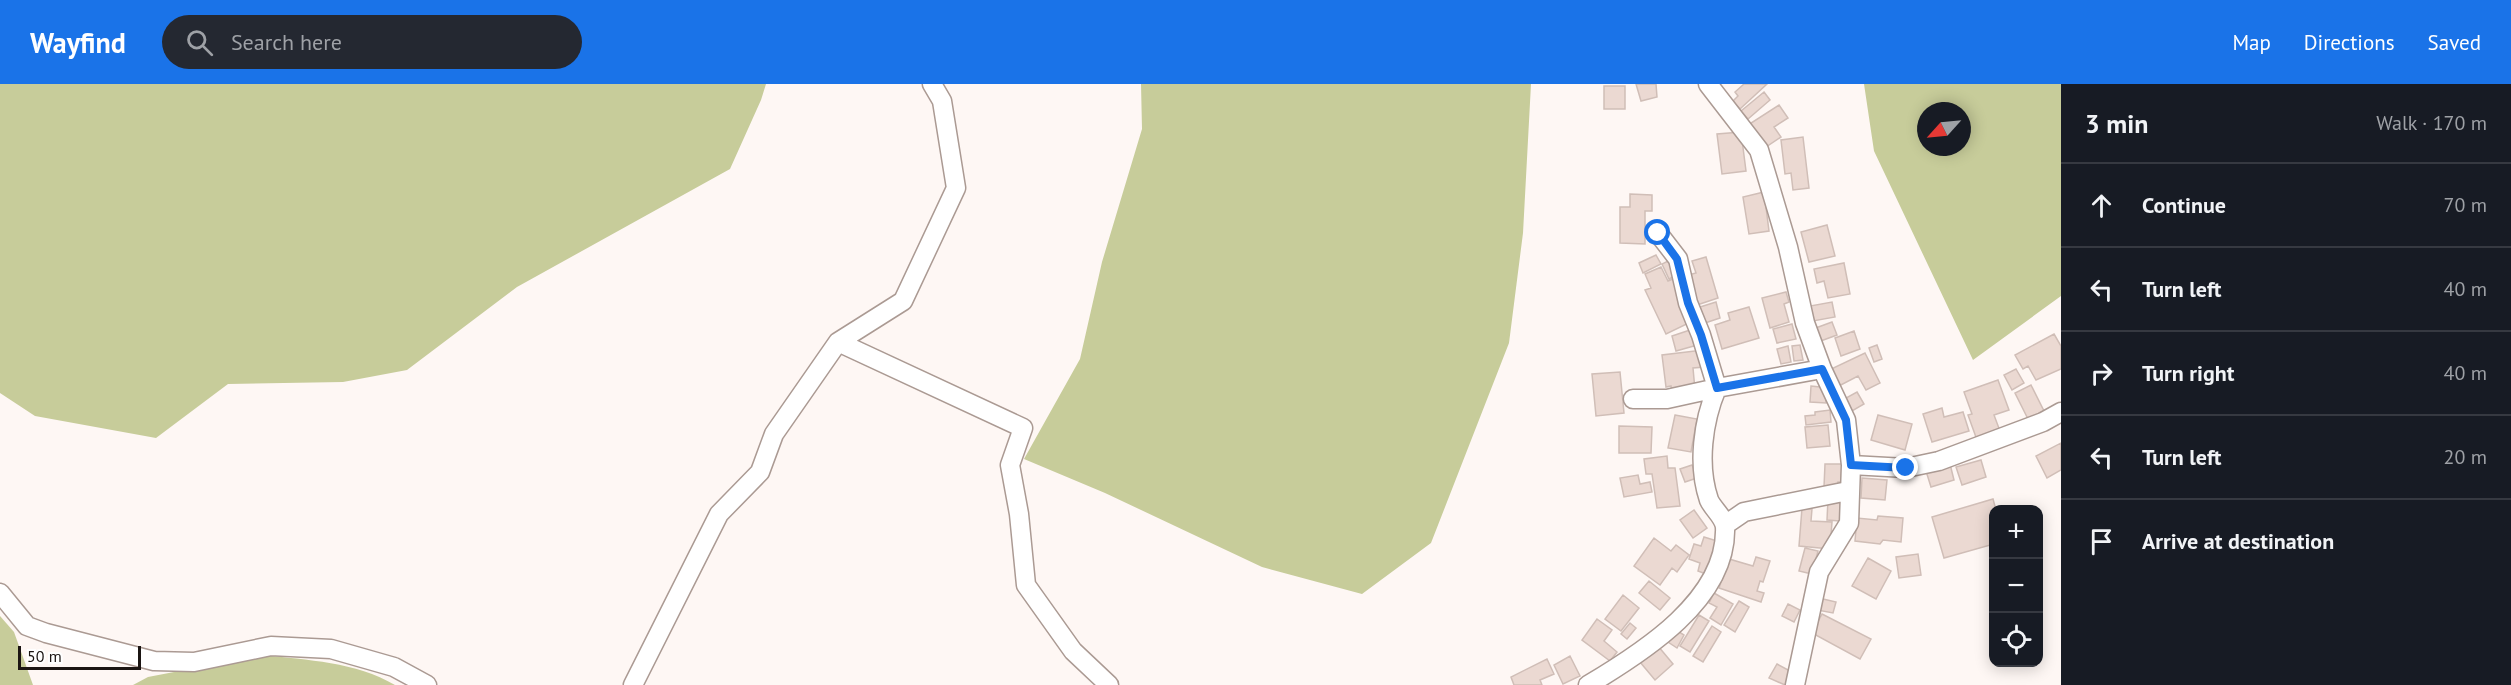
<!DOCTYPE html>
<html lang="en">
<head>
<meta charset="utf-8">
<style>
  :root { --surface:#171b24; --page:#242831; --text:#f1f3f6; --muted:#9ea1a6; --line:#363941; --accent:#1a73e8 }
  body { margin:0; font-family:"PT Sans",sans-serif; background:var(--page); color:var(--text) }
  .controls { position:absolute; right:18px; bottom:18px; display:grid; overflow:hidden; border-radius:12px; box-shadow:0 3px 15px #0003 }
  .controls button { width:54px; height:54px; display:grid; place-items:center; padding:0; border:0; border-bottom:2px solid var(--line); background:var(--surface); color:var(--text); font:30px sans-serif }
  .compass { position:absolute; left:1917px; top:18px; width:54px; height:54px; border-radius:50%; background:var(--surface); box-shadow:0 3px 15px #0003; rotate:243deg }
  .scale { position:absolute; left:18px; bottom:15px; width:123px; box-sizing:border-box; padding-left:6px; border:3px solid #1b1513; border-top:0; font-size:16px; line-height:21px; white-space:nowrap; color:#1b1513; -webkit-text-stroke:4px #fff; paint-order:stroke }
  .stop { position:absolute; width:18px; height:18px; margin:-14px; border:4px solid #1a73e8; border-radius:50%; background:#fff }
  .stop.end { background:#1a73e8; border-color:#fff; box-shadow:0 2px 6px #0008 }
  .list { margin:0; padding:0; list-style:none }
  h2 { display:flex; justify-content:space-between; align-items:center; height:78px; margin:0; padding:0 24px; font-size:26px }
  h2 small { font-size:20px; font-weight:400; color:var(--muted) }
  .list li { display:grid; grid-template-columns:39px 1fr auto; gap:18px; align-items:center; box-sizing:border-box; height:84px; padding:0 24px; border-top:2px solid var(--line) }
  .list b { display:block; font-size:22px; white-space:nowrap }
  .list em { font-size:20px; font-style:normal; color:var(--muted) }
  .icon { flex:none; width:33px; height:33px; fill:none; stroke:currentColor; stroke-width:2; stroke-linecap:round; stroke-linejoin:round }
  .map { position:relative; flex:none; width:2061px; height:601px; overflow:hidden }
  header { display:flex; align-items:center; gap:36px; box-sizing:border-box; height:84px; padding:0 30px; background:var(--accent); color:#fff }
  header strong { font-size:28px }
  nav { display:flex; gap:33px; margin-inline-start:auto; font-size:21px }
  .search { width:420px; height:54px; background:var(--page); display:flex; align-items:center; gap:15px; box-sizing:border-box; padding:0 21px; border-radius:33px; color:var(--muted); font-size:22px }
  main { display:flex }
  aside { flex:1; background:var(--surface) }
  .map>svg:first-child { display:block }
  .green { fill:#c7cc9a; fill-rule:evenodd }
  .building { fill:#ebd9d2; stroke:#d0beb7; stroke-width:1.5 }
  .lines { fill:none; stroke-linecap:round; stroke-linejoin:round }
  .minor-casing { stroke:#ab9a93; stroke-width:21 }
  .minor { stroke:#fff; stroke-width:18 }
  .route { stroke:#1a73e8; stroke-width:8 }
</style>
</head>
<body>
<header>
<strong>Wayfind</strong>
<div class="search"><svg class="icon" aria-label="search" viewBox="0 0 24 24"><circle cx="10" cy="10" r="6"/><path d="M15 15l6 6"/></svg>Search here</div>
<nav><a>Map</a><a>Directions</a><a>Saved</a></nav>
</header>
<main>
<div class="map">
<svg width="2061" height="601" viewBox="0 0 2061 601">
  <rect width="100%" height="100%" fill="#fef7f4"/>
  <path class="green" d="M0,0H766L761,16L730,85L517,203L407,286L343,298L228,300L156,354L35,332L0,309Z
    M1141,0H1531L1523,149L1509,259L1431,459L1362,510L1262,483L1105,409L1024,375L1080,275L1102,178L1142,45Z
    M1864,0H2061V212L1973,276L1874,67ZM1926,27H1962V63H1926Z
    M0,532L14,548L33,601H0Z
    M263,571C307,576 356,578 395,601H133L148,593Z"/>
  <path class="building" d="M1636,0H1656L1657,13L1641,17Z
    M1744,0H1767L1740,25L1733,17L1738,12L1735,8Z
    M1604,2H1625V25H1604Z
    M1764,8L1770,16L1748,35L1741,27Z
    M1779,21L1788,34L1774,43L1781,53L1763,65L1748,41Z
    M1741,48L1746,87L1722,90L1717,50Z
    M1803,53L1809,104L1793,106L1791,89L1785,90L1781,56Z
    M1764,108L1769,147L1749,150L1743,113Z
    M1630,110L1652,111V127H1645V160L1620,159V123H1630Z
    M1827,141L1835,172L1809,178L1801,148Z
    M1656,171L1661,180L1643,189L1639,179Z
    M1706,173L1718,214L1697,221L1688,191L1696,189L1692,177Z
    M1672,175L1679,190L1669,195L1662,180Z
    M1844,179L1850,210L1828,214L1824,197L1817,199L1814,185Z
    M1661,183L1668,197L1673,195L1693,237L1666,250L1645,206L1651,204L1645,190Z
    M1786,208L1789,218L1784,220L1789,238L1770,244L1762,214Z
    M1716,218L1720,234L1705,239L1700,223Z
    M1832,218L1835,233L1813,237L1810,222Z
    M1749,223L1759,254L1722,265L1715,241L1730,236L1728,229Z
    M1832,238L1837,251L1818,258L1813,245Z
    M1792,240L1796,255L1777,259L1773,245Z
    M1696,244L1701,260L1676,267L1672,252Z
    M1854,247L1860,265L1841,272L1835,254Z
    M2054,250L2061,262V285L2036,296L2028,282L2023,285L2015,271Z
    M1800,261L1803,276L1794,277L1792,262Z
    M1877,261L1882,275L1874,278L1869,264Z
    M1788,262L1791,278L1781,280L1777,265Z
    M1703,266L1705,283L1693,284L1695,306L1672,309L1671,302L1666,303L1662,271Z
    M1865,269L1880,299L1866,306L1858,292L1837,303L1829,286Z
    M2016,285L2024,299L2012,306L2004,291Z
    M1620,288L1624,329L1596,332L1592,290Z
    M1998,296L2009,326L1994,331L2000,347L1977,356L1968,331L1972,330L1964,308Z
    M2031,301L2044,327L2028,335L2015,309Z
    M1811,302L1820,303L1826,314V319L1810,318Z
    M1857,308L1864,320L1852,327L1846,314Z
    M1942,324L1944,333L1963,328L1969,347L1932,358L1923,330Z
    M1830,326L1831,338L1806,341L1805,332L1815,331V328Z
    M1675,331L1697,335L1691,368L1668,364Z
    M1878,331L1912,340L1905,366L1871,356Z
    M1828,341L1830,362L1807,364L1805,343Z
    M1619,342L1652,343L1651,369H1619Z
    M2061,359V386L2047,394L2036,372Z
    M1667,372L1668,384H1675L1680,422L1657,424L1652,390H1646L1644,375Z
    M1981,376L1986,393L1962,401L1956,383Z
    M1825,380H1842L1841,398H1838V403H1824Z
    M1950,380L1954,396L1931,403L1926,387Z
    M1692,381L1697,394L1685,398L1680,385Z
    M1638,391L1640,400L1650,398L1652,408L1624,413L1620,394Z
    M1862,394L1887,396L1885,416L1861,414Z
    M1828,415L1842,416L1840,437L1827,436Z
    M1993,415L1996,426H1994V460L1944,474L1932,433Z
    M1802,424L1812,425L1811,437L1832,438L1830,465L1799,462Z
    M1694,426L1707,444L1693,454L1680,436Z
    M1878,432L1903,434L1901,458L1883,456L1880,460L1855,457L1857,434L1877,436Z
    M1704,453L1717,457L1706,490L1698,487L1700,479L1689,475L1694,460L1701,462Z
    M1654,454L1671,467L1676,461L1689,471L1677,488L1672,484L1660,501L1634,482Z
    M1805,464L1818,467L1812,490L1799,487Z
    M1918,470L1921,491L1899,494L1896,473Z
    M1756,473L1770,477L1763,498L1760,497L1757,507L1764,509L1761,518L1719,504L1729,475L1753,482Z
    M1868,474L1891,487L1876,515L1852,502Z
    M1649,497L1670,514L1660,526L1639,509Z
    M1714,509L1733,520L1721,541L1710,534L1717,523L1709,519Z
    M1623,511L1639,524L1621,547L1605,535Z
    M1819,514L1836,518L1833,529L1817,526Z
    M1739,517L1749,523L1735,548L1724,541Z
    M1788,520L1800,526L1794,538L1782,532Z
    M1822,530L1871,555L1860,575L1812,549Z
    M1699,531L1709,537L1690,568L1680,562Z
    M1597,535L1612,546L1604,557L1617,568L1610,577L1582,556Z
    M1630,539L1636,544L1627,555L1621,550Z
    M1712,542L1721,548L1703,578L1693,572Z
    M1676,546L1684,551L1677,564L1668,558Z
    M1658,562L1673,580L1655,596L1640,578Z
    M1570,572L1580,592L1563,600L1554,581Z
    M1547,575L1554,590L1540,596L1542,601H1514L1511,593Z
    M1777,580L1792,588L1785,601L1769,594Z"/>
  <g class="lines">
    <defs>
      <path id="minor" d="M1708,0L1759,66L1788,163L1805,239L1822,285L1846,336L1851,381L1849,439L1819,488L1795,601
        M838,258L1023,344L1010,381L1019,430L1026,501L1073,567L1109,601
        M1633,315H1667L1717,304L1701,251L1688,219L1678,175L1658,149
        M1851,381L1906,384L1939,377L2043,338L2061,328
        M1725,441L1744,428L1848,407
        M0,509L27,542L46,549L154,577L194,578L271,562L331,565L394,583L427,601
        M633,601L719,430L760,388L774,350L838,258L903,217L956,104L942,17L932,0
        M1588,601C1642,569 1728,515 1725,443C1724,433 1713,425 1709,416C1697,381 1703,337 1717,304L1822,285"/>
    </defs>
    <use href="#minor" class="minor-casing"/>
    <use href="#minor" class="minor"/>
  </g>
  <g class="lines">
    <path class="route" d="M1658,149L1677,175L1688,219L1701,251L1717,304L1822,285L1846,336L1851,381L1906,384"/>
  </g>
</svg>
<div class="controls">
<button>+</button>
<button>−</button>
<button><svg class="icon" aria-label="locate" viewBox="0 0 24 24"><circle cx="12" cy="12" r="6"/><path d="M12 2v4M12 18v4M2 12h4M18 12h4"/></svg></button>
</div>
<svg class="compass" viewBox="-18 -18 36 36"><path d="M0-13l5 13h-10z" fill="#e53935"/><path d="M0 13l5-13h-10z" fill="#9ea1a6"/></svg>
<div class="scale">50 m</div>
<div class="stop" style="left:1658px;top:149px"></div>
<div class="stop end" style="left:1906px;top:384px"></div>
</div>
<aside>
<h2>3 min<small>Walk · 170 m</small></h2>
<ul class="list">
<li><svg class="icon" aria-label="ahead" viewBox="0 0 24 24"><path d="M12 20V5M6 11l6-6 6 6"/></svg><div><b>Continue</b></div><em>70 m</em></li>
<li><svg class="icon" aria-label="left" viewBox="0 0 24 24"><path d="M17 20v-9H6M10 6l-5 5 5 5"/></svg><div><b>Turn left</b></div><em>40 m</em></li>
<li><svg class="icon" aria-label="right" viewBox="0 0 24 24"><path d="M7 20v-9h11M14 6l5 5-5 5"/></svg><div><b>Turn right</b></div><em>40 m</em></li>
<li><svg class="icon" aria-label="left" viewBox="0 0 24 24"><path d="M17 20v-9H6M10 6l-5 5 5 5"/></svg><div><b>Turn left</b></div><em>20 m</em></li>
<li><svg class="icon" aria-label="arrive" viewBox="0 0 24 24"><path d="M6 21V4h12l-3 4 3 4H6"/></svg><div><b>Arrive at destination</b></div></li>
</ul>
</aside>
</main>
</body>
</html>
